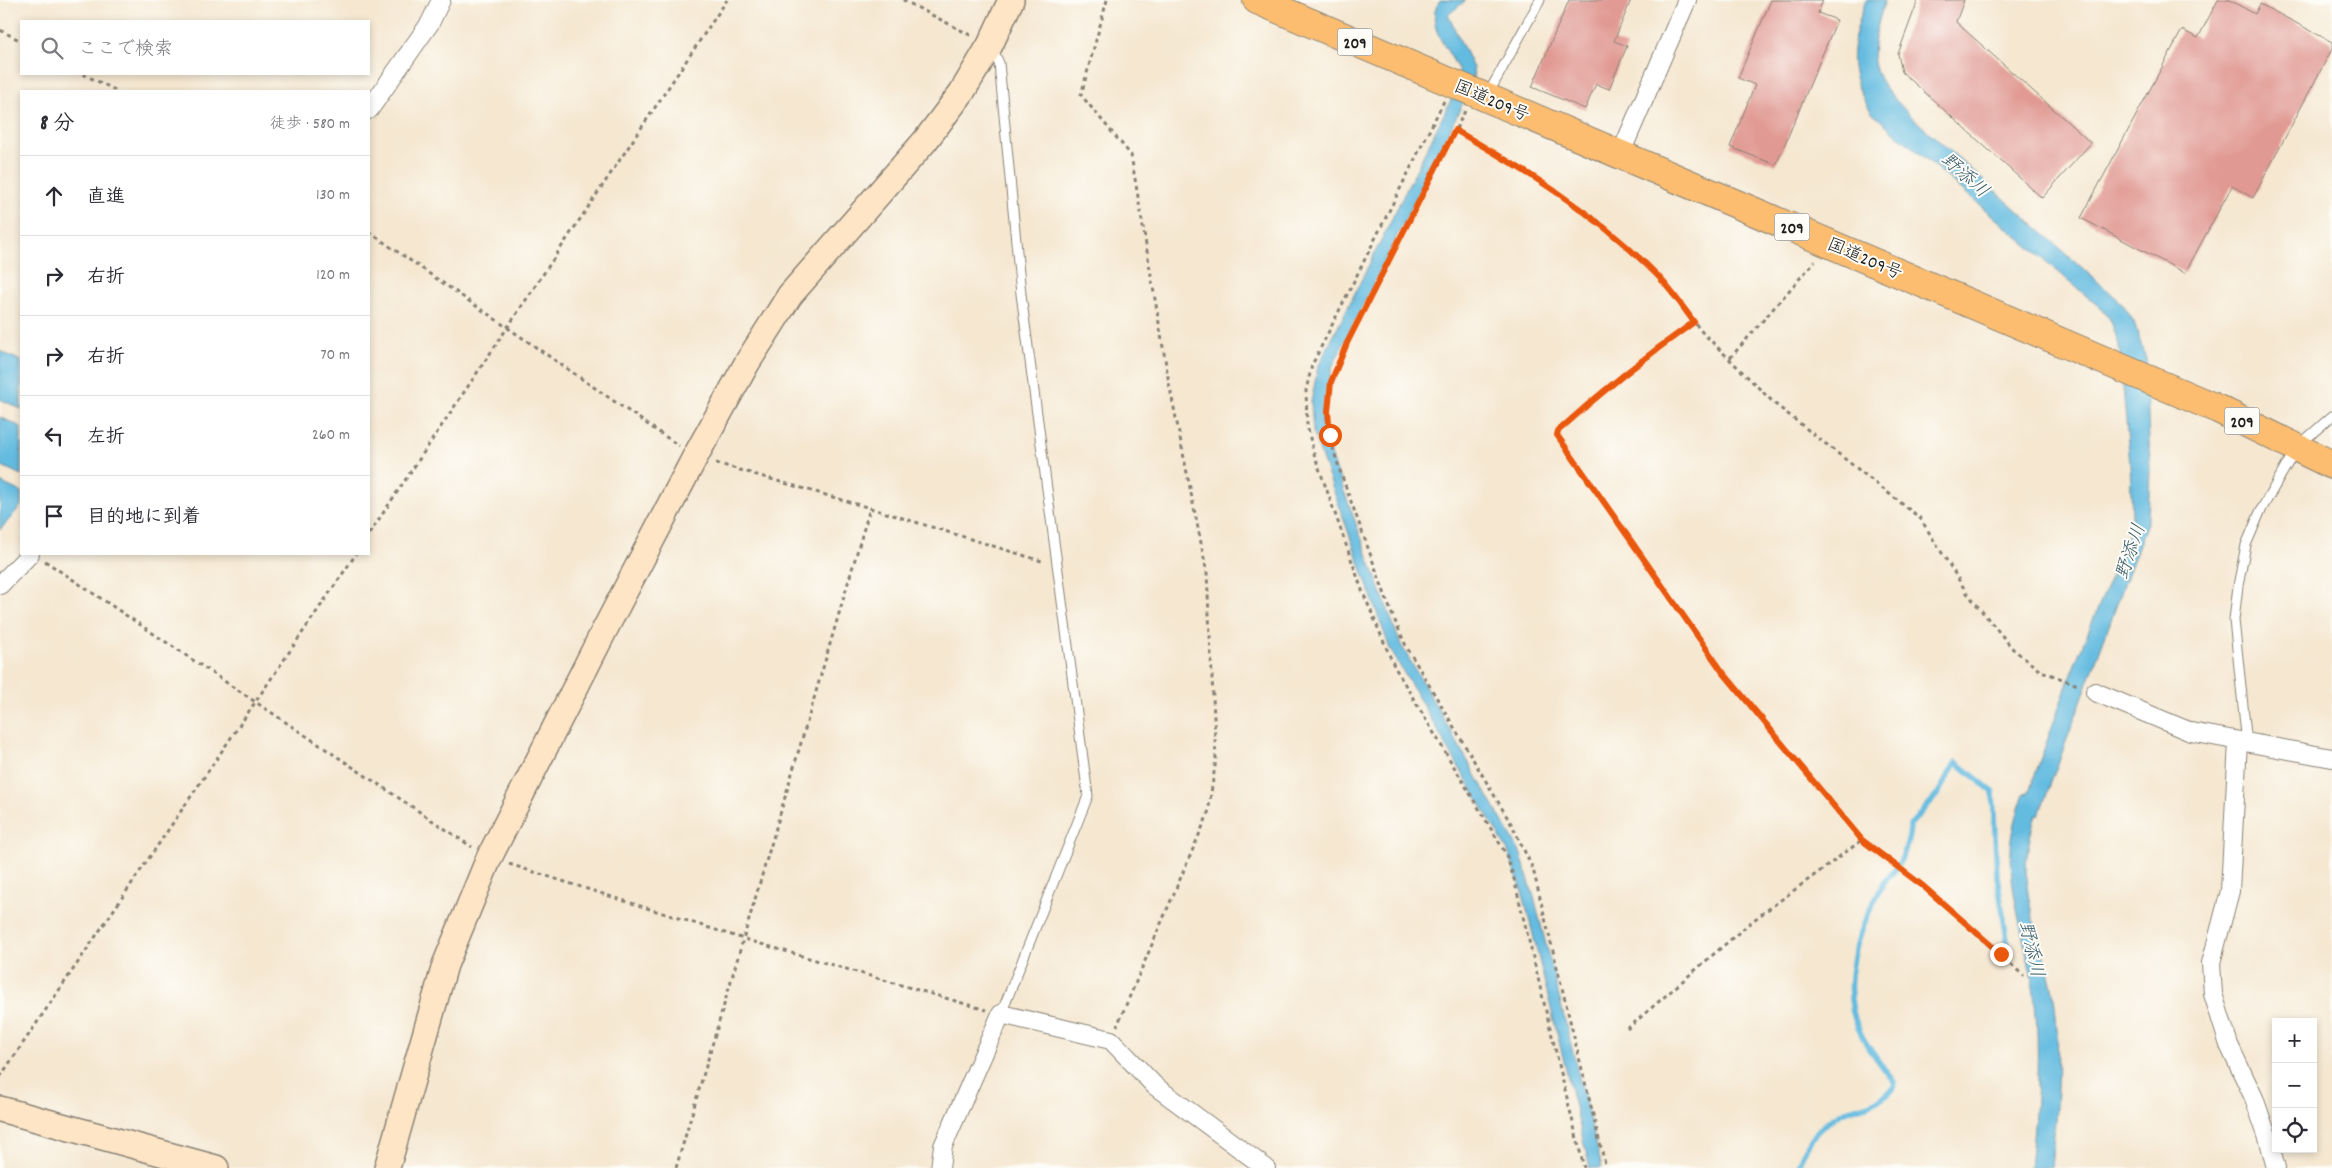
<!DOCTYPE html>
<html lang="ja">
<head>
<meta charset="utf-8">
<style>
  :root { --surface:#fff; --page:#f7f7f7; --text:#2b2b33; --muted:#7c7c81; --line:#e1e1e2 }
  body { margin:0; font-family:Dekko,"Klee One",sans-serif; background:var(--page); color:var(--text) }
  .controls { position:absolute; right:15px; bottom:15px; display:grid; overflow:hidden; border-radius:0px; box-shadow:0 2px 8px #0003 }
  .controls button { width:45px; height:45px; display:grid; place-items:center; padding:0; border:0; border-bottom:1px solid var(--line); background:var(--surface); color:var(--text); font:25px sans-serif }
  .stop { position:absolute; width:15px; height:15px; margin:-11px; border:4px solid #ea580c; border-radius:50%; background:#fff }
  .stop.end { background:#ea580c; border-color:#fff; box-shadow:0 1px 5px #0008 }
  .list { margin:0; padding:0; list-style:none }
  h2 { display:flex; justify-content:space-between; align-items:center; height:65px; margin:0; padding:0 20px; font-size:21px }
  h2 small { font-size:16px; font-weight:400; color:var(--muted) }
  .list li { display:grid; grid-template-columns:32px 1fr auto; gap:15px; align-items:center; box-sizing:border-box; height:80px; padding:0 20px; border-top:1px solid var(--line) }
  .list b { display:block; font-size:19px; white-space:nowrap }
  .list em { font-size:16px; font-style:normal; color:var(--muted) }
  .icon { flex:none; width:28px; height:28px; fill:none; stroke:currentColor; stroke-width:2; stroke-linecap:round; stroke-linejoin:round }
  .map { position:relative; flex:none; width:2332px; height:1168px; overflow:hidden }
  .search { position:absolute; background:var(--surface); box-shadow:0 2px 8px #0003; left:20px; top:20px; width:350px; height:55px; display:flex; align-items:center; gap:12px; box-sizing:border-box; padding:0 18px; border-radius:0px; color:var(--muted); font-size:19px }
  .panel { position:absolute; background:var(--surface); box-shadow:0 2px 8px #0003; left:20px; top:90px; width:350px; height:465px; border-radius:0px }
  .map>svg:first-child { display:block }
  .water { fill:#63bbe0; stroke:#406c7e }
  .lines { fill:none; stroke-linecap:round; stroke-linejoin:round }
  .stream { stroke:#63bbe0; stroke-width:5.5 }
  .building { fill:#e19993 }
  .lane-casing { stroke:#888276; stroke-width:11 }
  .street-casing { stroke:#888276; stroke-width:20 }
  .secondary-casing { stroke:#888276; stroke-width:28 }
  .highway-casing { stroke:#888276; stroke-width:30 }
  .path { stroke:#888276; stroke-width:3; stroke-dasharray:4 4; stroke-linecap:butt }
  .lane { stroke:#fff; stroke-width:9 }
  .street { stroke:#fff; stroke-width:18 }
  .secondary { stroke:#fee5c5; stroke-width:25 }
  .highway { stroke:#fcbd6f; stroke-width:28 }
  .route { stroke:#ea580c; stroke-width:6 }
  .labels { text-anchor:middle; stroke-width:4; stroke-linejoin:round; paint-order:stroke }
  .shield { fill:#fdfcf7; stroke:#605f5e; stroke-width:1 }
  .shield-label { font-size:16px; font-weight:bold; fill:#1c1c1c }
  .street-label { font-size:18px; fill:#1c1c1c; stroke:#fdfcf7 }
  .water-label { font-size:19px; font-style:italic; fill:#385c6a; stroke:#fdfcf7 }
</style>
</head>
<body>
<div class="map">
<svg width="2332" height="1168" viewBox="0 0 2332 1168">
  <rect width="100%" height="100%" fill="#fdfcf7"/>
  <filter id="ink" filterUnits="userSpaceOnUse"><feTurbulence type="fractalNoise" baseFrequency=".02" numOctaves="2"/><feDisplacementMap in="SourceGraphic" scale="10" xChannelSelector="R" yChannelSelector="G"/><feConvolveMatrix kernelMatrix="1 2 1 2 8 2 1 2 1" color-interpolation-filters="sRGB"/></filter>
  <filter id="wash" filterUnits="userSpaceOnUse"><feTurbulence type="fractalNoise" baseFrequency=".0096" numOctaves="4" result="noise"/><feDisplacementMap in="SourceGraphic" scale="20" xChannelSelector="R" yChannelSelector="G"/><feGaussianBlur stdDeviation="1.12" result="paint"/><feColorMatrix in="noise" values="0 0 0 0 0 0 0 0 0 0 0 0 0 0 0 0 0 1.4 0 .05"/><feComposite in="paint" operator="in"/></filter>
  <g filter="url(#wash)">
    <rect width="100%" height="100%" fill="#f5e7d0"/>
    <path class="water" d="M1440,0H1466L1448,15L1473,68L1474,78L1465,99L1333,365L1323,402V421L1327,442L1337,472L1400,643L1520,852L1534,897L1602,1168H1590L1524,898L1509,853L1390,649L1313,433L1311,402L1318,367L1452,98L1459,72C1449,48 1423,26 1440,0Z
      M1866,0H1885C1866,62 1867,72 1913,118L2123,304L2134,322L2146,359L2150,469L2148,520L2039,815L2036,814C2031,831 2026,853 2026,871C2027,917 2049,959 2055,1005C2061,1059 2056,1113 2051,1168H2030C2036,1109 2041,1053 2034,994C2028,946 2010,901 2011,852C2011,832 2018,812 2024,793L2028,794L2072,671L2129,533L2132,518L2130,464L2119,345L2111,321L2103,310L1872,113C1844,69 1850,47 1866,0Z
      M0,351L21,361V409L0,399Z
      M0,417L21,427V475L0,465Z
      M0,482L21,492V506L0,530Z"/>
    <g class="lines">
      <path class="stream" d="M1798,1168C1805,1142 1824,1118 1850,1110C1867,1105 1883,1101 1894,1087L1895,1083C1884,1068 1871,1053 1862,1036C1836,988 1859,926 1884,883C1887,879 1891,875 1894,871C1903,860 1910,839 1910,825L1937,795L1956,762L1993,792L1997,876L2009,952"/>
    </g>
    <g id="blocks">
      <path class="building" d="M1569,0H1631L1614,41L1627,46L1609,89L1596,84L1585,109L1532,87Z
        M1771,0H1823L1818,13L1837,20L1776,165L1730,147L1755,85L1738,78Z
        M1918,0H1964L1956,22L2091,143L2042,198L1902,72L1898,54Z
        M2218,0H2229L2255,14L2260,4L2332,42V49L2253,198L2232,186L2185,273L2081,218L2182,30L2198,38Z"/>
    </g>
  </g>
  <g filter="url(#ink)">
    <use href="#blocks" fill-opacity="0" stroke="#888276" stroke-width="1"/>
    <g class="lines">
      <defs>
        <path id="lane" d="M992,48L999,63L1021,294L1088,796L1001,1014
          M1487,96L1540,0
          M2247,744L2234,620L2238,586L2246,545L2260,512L2297,447L2332,416"/>
        <path id="street" d="M369,110L430,23L441,0
          M1620,155L1687,0
          M0,585L30,554
          M2095,692L2191,732L2332,758
          M2238,742L2230,891L2211,963L2213,994L2229,1045L2254,1098L2269,1141L2276,1168
          M940,1168L943,1146L1001,1014L1111,1040L1155,1086L1266,1168"/>
        <path id="secondary" d="M0,1109L216,1168
          M387,1168L445,965L489,858L604,631L695,457L747,363L790,295L925,141L962,92L990,45L1011,0"/>
        <path id="highway" d="M1257,0L2218,409L2332,465"/>
      </defs>
      <use href="#lane" class="lane-casing"/>
      <use href="#street" class="street-casing"/>
      <use href="#secondary" class="secondary-casing"/>
      <use href="#highway" class="highway-casing"/>
      <path class="path" d="M903,0L972,36
        M1107,0L1081,95L1131,155L1169,383L1207,573L1216,759L1208,814L1117,1026
        M0,30L21,41
        M83,74L117,91
        M1444,101L1312,365L1306,390L1307,425L1313,451L1362,590L1394,666L1506,854L1514,879L1584,1168
        M1465,111L1347,343L1331,382L1328,411L1329,435L1340,471L1392,614L1406,646L1513,827L1533,869L1606,1168
        M1455,130L1511,162L1597,220L1657,275L1702,332L1775,404L1920,518L1967,593L2013,649L2039,670L2080,686
        M369,232L679,446
        M1694,322C1646,356 1601,392 1558,431L1557,435L1722,671L1862,840L1923,886L2024,976
        M1730,358L1815,261
        M716,463L870,508L1045,562
        M369,534L727,0
        M45,561L472,847
        M509,864L744,939L986,1010
        M1627,1029L1751,922L1862,840
        M0,1077L356,554
        M676,1168L870,508"/>
      <use href="#lane" class="lane"/>
      <use href="#street" class="street"/>
      <use href="#secondary" class="secondary"/>
      <use href="#highway" class="highway"/>
    </g>
  </g>
  <g class="lines" filter="url(#ink)">
    <path class="route" d="M1330,435L1328,411L1331,382L1347,343L1455,130C1527,171 1597,214 1656,274C1670,288 1682,306 1694,322C1646,356 1601,392 1558,431L1557,435L1722,671L1862,840L1923,886L2001,954"/>
  </g>
  <g class="labels">
    <g class="shield">
      <rect x="1337.5" y="28.5" width="35" height="27" rx="4"/>
      <rect x="1774.5" y="213.5" width="35" height="27" rx="4"/>
      <rect x="2224.5" y="407.5" width="35" height="27" rx="4"/>
    </g>
    <g class="shield-label">
      <text x="1355" y="48">209</text>
      <text x="1792" y="233">209</text>
      <text x="2242" y="427">209</text>
    </g>
    <g class="street-label">
      <text transform="translate(1492 100) rotate(23)" y="6">国道209号</text>
      <text transform="translate(1865 258) rotate(23)" y="6">国道209号</text>
    </g>
    <g class="water-label">
      <text transform="translate(1966 174) rotate(42)" y="7">野添川</text>
      <text transform="translate(2129 551) rotate(-71)" y="7">野添川</text>
      <text transform="translate(2033 949) rotate(77)" y="7">野添川</text>
    </g>
  </g>
</svg>
<div class="controls">
<button>+</button>
<button>−</button>
<button><svg class="icon" aria-label="locate" viewBox="0 0 24 24"><circle cx="12" cy="12" r="6"/><path d="M12 2v4M12 18v4M2 12h4M18 12h4"/></svg></button>
</div>
<div class="stop" style="left:1330px;top:435px"></div>
<div class="stop end" style="left:2001px;top:954px"></div>
<div class="search"><svg class="icon" aria-label="search" viewBox="0 0 24 24"><circle cx="10" cy="10" r="6"/><path d="M15 15l6 6"/></svg>ここで検索</div>
<section class="panel">
<h2>8 分<small>徒歩 · 580 m</small></h2>
<ul class="list">
<li><svg class="icon" aria-label="ahead" viewBox="0 0 24 24"><path d="M12 20V5M6 11l6-6 6 6"/></svg><div><b>直進</b></div><em>130 m</em></li>
<li><svg class="icon" aria-label="right" viewBox="0 0 24 24"><path d="M7 20v-9h11M14 6l5 5-5 5"/></svg><div><b>右折</b></div><em>120 m</em></li>
<li><svg class="icon" aria-label="right" viewBox="0 0 24 24"><path d="M7 20v-9h11M14 6l5 5-5 5"/></svg><div><b>右折</b></div><em>70 m</em></li>
<li><svg class="icon" aria-label="left" viewBox="0 0 24 24"><path d="M17 20v-9H6M10 6l-5 5 5 5"/></svg><div><b>左折</b></div><em>260 m</em></li>
<li><svg class="icon" aria-label="arrive" viewBox="0 0 24 24"><path d="M6 21V4h12l-3 4 3 4H6"/></svg><div><b>目的地に到着</b></div></li>
</ul>
</section>
</div>
</body>
</html>
